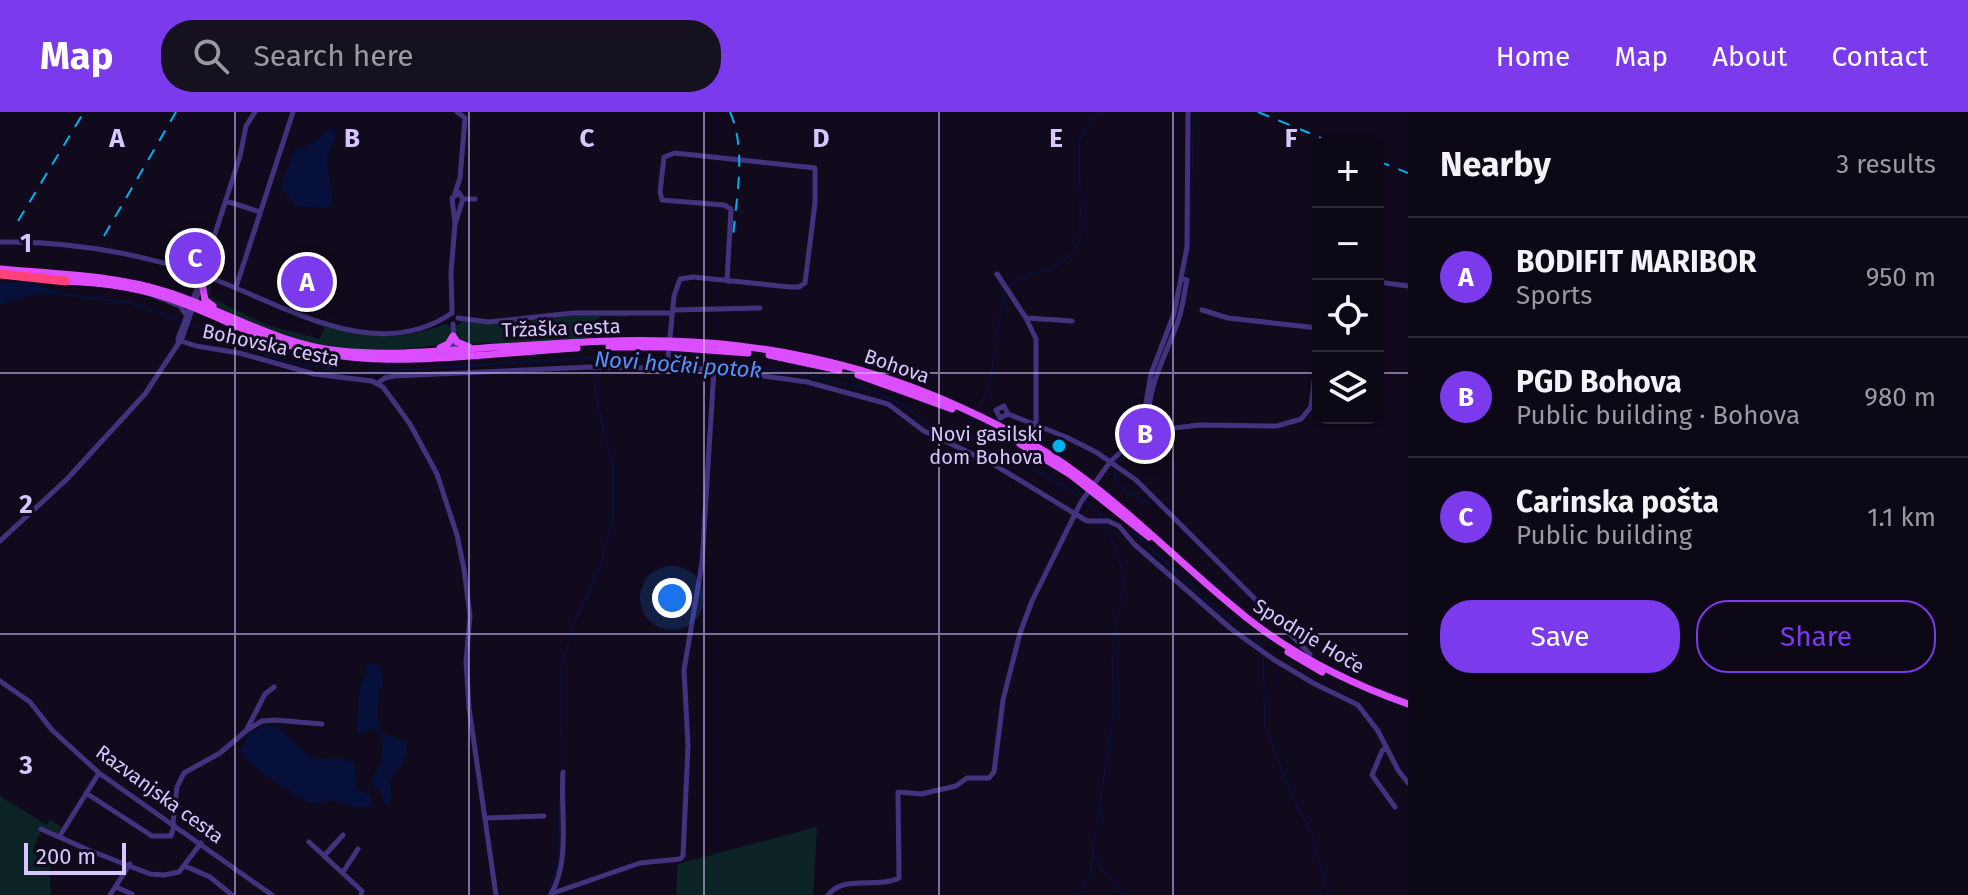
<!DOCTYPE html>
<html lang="en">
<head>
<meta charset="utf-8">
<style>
  :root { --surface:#0d0816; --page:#16111f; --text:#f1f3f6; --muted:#9a9aa1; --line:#2d2935; --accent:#7c3aed }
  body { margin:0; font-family:"Fira Sans",sans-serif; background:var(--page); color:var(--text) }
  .controls { position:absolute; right:24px; top:24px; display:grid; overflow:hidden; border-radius:16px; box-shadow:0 2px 6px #0004 }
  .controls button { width:72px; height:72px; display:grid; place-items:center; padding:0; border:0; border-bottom:2px solid var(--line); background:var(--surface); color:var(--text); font:40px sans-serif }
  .scale { position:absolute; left:24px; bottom:20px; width:102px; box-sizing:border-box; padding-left:8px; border:4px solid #d7c6ff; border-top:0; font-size:22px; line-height:28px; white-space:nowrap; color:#d7c6ff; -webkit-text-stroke:6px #110a1d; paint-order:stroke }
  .you { position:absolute; left:672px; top:486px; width:28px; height:28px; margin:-20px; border:6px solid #fff; border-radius:50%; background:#1a73e8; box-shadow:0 0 0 12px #1a73e833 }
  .badge { display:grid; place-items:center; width:52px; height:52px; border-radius:50%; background:var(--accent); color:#fff; font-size:26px; font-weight:700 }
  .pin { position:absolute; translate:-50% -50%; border:4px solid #fff; box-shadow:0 2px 8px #0006 }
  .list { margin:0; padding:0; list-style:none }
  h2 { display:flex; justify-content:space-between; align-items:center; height:104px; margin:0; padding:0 32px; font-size:34px }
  h2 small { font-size:26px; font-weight:400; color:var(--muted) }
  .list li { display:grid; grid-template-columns:52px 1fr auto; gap:24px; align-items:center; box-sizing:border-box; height:120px; padding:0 32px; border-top:2px solid var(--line) }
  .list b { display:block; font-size:30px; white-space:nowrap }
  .list p { margin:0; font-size:26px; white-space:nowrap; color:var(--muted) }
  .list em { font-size:26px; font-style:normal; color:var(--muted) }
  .actions { display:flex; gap:16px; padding:24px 32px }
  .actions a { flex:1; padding:18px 0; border:2px solid var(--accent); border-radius:32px; text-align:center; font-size:28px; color:var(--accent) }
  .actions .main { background:var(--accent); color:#fff }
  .icon { flex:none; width:44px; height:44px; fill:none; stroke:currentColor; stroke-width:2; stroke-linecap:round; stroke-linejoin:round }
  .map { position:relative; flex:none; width:1408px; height:783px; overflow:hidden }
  header { display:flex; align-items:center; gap:48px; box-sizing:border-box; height:112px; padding:0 40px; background:var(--accent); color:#fff }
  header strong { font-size:38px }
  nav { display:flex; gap:44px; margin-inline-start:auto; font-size:28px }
  .search { width:560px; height:72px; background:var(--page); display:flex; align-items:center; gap:20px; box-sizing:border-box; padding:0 28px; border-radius:32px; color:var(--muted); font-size:30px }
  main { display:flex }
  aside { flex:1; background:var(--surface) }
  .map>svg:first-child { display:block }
  .green { fill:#0d2427 }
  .water { fill:#06103a }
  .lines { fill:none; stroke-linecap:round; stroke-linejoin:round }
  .stream { stroke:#06103a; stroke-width:2 }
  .minor { stroke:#43337f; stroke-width:5 }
  .major { stroke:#db4dff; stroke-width:7 }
  .highway { stroke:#ff417c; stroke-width:9 }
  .rail { stroke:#00b0f1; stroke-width:2; stroke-dasharray:12 10; stroke-linecap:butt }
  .minor-bridge { stroke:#43337f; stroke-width:5 }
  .grid { fill:none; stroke:#d7c6ff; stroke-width:2; stroke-opacity:0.55 }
  .poi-dot { fill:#00b0f1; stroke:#110a1d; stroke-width:3 }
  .labels { text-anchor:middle; stroke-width:6; stroke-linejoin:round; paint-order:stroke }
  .street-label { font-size:20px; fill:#d7c6ff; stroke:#110a1d }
  .poi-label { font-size:20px; fill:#d7c6ff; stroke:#110a1d; text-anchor:end }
  .water-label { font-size:22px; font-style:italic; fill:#5493ff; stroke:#110a1d }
  .grid-label { font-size:26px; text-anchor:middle; font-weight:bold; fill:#d7c6ff; stroke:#110a1d; stroke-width:6; stroke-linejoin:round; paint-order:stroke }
</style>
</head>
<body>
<header>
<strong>Map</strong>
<div class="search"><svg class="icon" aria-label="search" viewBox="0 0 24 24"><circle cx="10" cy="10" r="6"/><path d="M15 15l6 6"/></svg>Search here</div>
<nav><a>Home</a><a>Map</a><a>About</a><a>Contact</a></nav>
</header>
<main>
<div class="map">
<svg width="1408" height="783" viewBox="0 0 1408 783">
  <rect width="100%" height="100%" fill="#110a1d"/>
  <path class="green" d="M208,168L211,169L210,183L215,188L266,213L320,227L325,215C375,225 397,230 446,212L449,214L451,224L444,233C423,234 403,238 382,238C333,240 282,227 239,205C228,199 216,196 208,186Z
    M582,203H627L628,205L602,204L595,210L593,220L596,221L590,228L464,232L455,222L456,214L463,209L500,212Z
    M0,684L47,713L50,707L61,715L57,722L42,716L33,738L49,748L51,783H0Z
    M817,715L813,783H676L678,752Z"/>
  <path class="water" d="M329,16L333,17L335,26L327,46L333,90L326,97L293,93L292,88L280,77L294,38L315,30Z
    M0,170L36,171C44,179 55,175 62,182L56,184L39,181L0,193Z
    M368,551L381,554L383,575L380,576L377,604L381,621L404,628C413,647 398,653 390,668L392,686L389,693H385L380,678L374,675L371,668C383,652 388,631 373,615L361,623L357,622C358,605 356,573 367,561L365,553Z
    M263,614H277L313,647L341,646L354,650L356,677L369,682L373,693C353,700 352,691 335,689C326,688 319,693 309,691C291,679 248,657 240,638L249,622Z"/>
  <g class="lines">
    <path class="stream" d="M1185,166L1190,138L1194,0
      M1009,175C1023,160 1042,162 1059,152C1068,147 1079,135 1080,123C1081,94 1079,61 1079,31L1083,20L1099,0
      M62,182L131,191L181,209
      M187,212L240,229L257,239L285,249L352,261L600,245L730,252L806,263L868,277L907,295L933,317L942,320L955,322L965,318L974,306
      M1164,234L1174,215
      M977,300C998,263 993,220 1005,180
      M969,317C979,348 1004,345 1029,356C1054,367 1083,384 1102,406
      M1117,351L1143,317
      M1115,356C1113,378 1134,383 1151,392
      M1103,412L1110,422L1122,457L1123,475L1112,538L1114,599L1092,742L1093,745L1099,747V753L1123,783
      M1133,420L1215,496L1262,532L1263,537
      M1263,544L1265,614L1292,684L1312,721L1328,783
      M562,659L561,555L576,506L601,453L613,404V358L595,279L597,258
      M548,783L558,749L560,682
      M1078,783L1091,761L1093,745"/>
    <path class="minor" d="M455,81L460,66L465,6L457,0
      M463,87H475
      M226,89L260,100
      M0,130C68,129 133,140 197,161
      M204,156L240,44L246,14L255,0
      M997,162L1026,206L1036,227V311
      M208,165C283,192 375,254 452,201
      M1378,170L1408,174
      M236,175L293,0
      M153,183L180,194L185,201
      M673,198L760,196
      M1202,198L1228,206L1318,216
      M452,201L451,160L455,112L452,86L459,81L463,87L455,112
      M458,206L489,210L573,201H672
      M1027,206L1072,209
      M453,212L454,239
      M178,227L201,166
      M178,228L196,234L239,241L314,262L372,269L383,275L410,312L437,362L457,423L464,457L470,504L466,549L469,596L496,783
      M667,256L674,184L680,167L693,165L790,175H799L805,171L815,91V56L675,41L664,45L660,80L662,88L724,93L731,97L727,169
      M378,271L385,266L394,264L590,255L714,257L807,270L888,292L924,319L993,352L1087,409H1108L1119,414L1134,432L1230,516L1273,547L1313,571L1358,593L1378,619L1398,658L1408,671
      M1008,302L1004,294L996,298L1000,306L1008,302L1066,325L1096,340L1136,368L1310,542
      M1142,314L1158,318L1199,313L1277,314L1301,307L1311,295L1318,236
      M1149,316C1145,275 1167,243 1179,206C1183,194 1184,181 1187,168L1181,167
      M0,429L67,367L145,282L182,226L201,173
      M0,569L30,590L52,618L99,661L272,783
      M247,617L265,582L274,575
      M1386,635L1382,639L1372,663L1395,695
      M86,681L152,724H171L174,713
      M485,706L544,704
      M173,711L177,675L184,661L220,641L247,618L262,609L275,608L322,612
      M41,717L86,737L150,762L164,763L179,760L201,731
      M59,725L99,661
      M309,730L362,779L361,783
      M324,744L343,723
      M185,754L210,765L232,783
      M343,760L358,737
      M116,775L132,782
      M553,781L640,751L680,747L683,744L688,634L684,558L702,451L714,257
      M551,782C571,748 560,699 563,660
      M110,783L130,752
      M828,783C845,762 877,777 899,766L898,680L921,682L956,674L967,666H989L994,660L1003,588L1020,521L1032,489L1081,390L1110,350L1136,326L1142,314L1151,262L1174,202L1187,135L1188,0"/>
    <path class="major" d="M0,157C55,162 113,163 167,180C225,198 277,233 340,239C398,245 457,237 516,234C566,231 618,227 669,229C762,231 858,251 944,288C990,308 1038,332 1078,362C1138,406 1189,460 1247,506C1295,544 1351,572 1408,592
      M61,169C101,170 144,176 182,191C222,206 259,227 302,237C390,258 487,241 577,236
      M202,171L205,188L213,194
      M609,235H668L748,241
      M440,236L448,232L453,224L457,230L469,235
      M769,243L839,258
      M858,263L952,297
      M1020,332L1071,363L1149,425
      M1288,540L1322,560"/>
    <path class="highway" d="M0,162L66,169"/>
    <path class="rail" d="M730,0C747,39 736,85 733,126
      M1258,0L1331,30
      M1378,49L1408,61
      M18,109L84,0
      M104,124L176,0"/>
    <path class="minor-bridge" d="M201,166L204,156"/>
  </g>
  <path class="grid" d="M235,0V783M469,0V783M704,0V783M939,0V783M1173,0V783M0,261H1318M1378,261H1408M0,522H1408"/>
  <circle class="poi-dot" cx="1059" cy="334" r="8"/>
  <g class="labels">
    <g class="street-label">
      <text transform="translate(561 216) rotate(-2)" y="7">Tržaška cesta</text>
      <text transform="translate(271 233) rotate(12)" y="7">Bohovska cesta</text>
      <text transform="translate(897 254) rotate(19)" y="7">Bohova</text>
      <text transform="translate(1309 524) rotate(31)" y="7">Spodnje Hoče</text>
      <text transform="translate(160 682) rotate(36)" y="7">Razvanjska cesta</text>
    </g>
    <g class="poi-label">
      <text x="1043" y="329">Novi gasilski<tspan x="1043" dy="23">dom Bohova</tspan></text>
    </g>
    <g class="water-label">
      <text transform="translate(678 252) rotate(4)" y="8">Novi hočki potok</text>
    </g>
  </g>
  <g class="grid-label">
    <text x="117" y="35">A</text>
    <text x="352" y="35">B</text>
    <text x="587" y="35">C</text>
    <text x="821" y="35">D</text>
    <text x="1056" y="35">E</text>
    <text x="1291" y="35">F</text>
    <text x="26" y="140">1</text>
    <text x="26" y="401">2</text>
    <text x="26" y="662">3</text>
  </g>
</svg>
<div class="controls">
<button>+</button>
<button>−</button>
<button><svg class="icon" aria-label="locate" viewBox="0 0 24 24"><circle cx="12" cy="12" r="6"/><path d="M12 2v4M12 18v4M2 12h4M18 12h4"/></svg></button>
<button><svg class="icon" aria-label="layers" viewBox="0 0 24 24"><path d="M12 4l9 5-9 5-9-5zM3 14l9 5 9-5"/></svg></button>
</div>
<div class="scale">200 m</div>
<div class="you"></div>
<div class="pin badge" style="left:307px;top:170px">A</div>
<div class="pin badge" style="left:1145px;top:322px">B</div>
<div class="pin badge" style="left:195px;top:146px">C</div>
</div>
<aside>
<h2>Nearby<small>3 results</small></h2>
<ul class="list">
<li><span class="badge">A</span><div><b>BODIFIT MARIBOR</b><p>Sports</p></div><em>950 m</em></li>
<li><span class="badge">B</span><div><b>PGD Bohova</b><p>Public building · Bohova</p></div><em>980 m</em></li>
<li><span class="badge">C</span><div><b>Carinska pošta</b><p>Public building</p></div><em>1.1 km</em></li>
</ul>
<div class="actions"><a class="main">Save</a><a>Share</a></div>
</aside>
</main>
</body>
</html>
